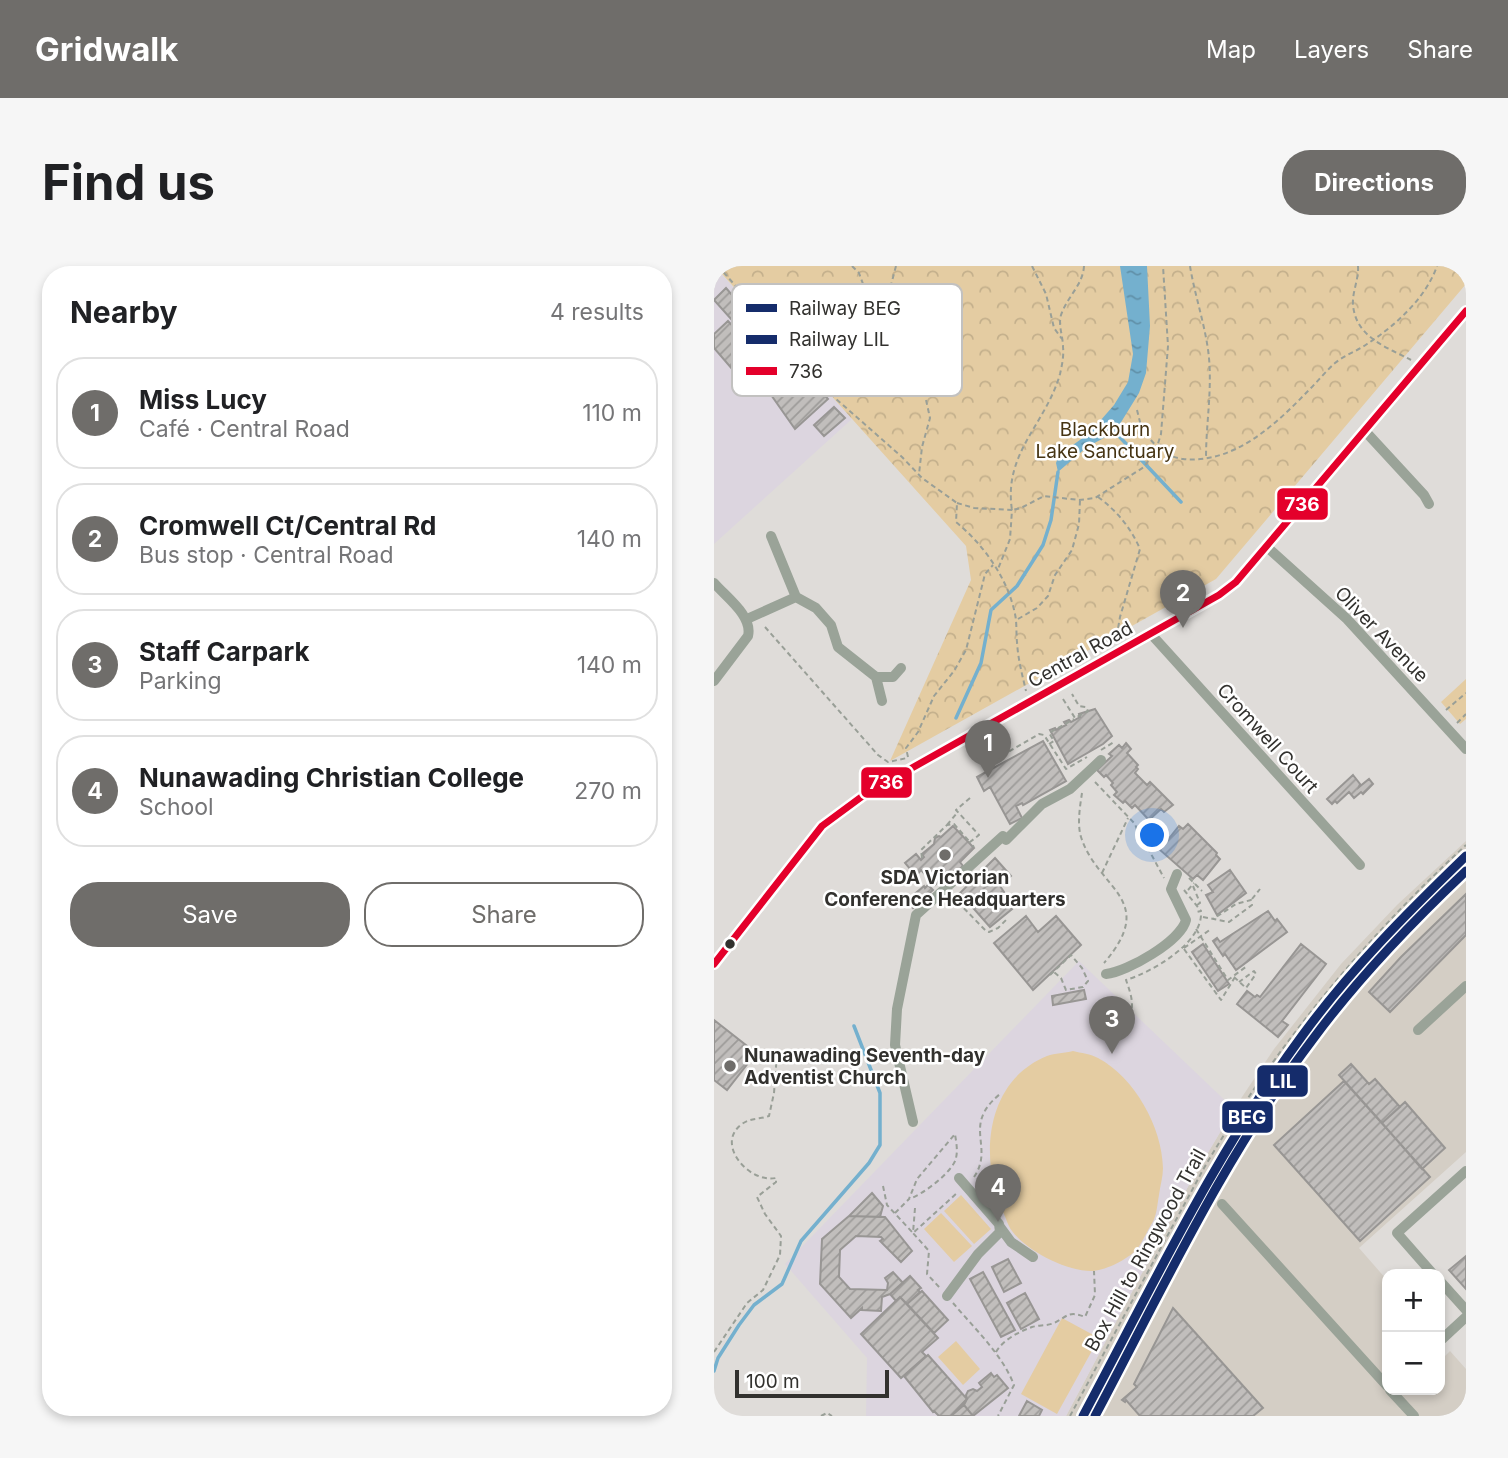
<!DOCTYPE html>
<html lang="en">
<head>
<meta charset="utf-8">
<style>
  :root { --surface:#fff; --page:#f6f6f6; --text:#202124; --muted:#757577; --line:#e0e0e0; --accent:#6f6d6a }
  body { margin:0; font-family:Inter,sans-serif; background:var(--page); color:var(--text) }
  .controls { position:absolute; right:21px; bottom:21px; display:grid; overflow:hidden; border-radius:14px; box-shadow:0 4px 10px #0003 }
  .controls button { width:63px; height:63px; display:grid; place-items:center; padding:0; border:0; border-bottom:2px solid var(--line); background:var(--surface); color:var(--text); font:35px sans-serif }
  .scale { position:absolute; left:21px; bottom:18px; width:154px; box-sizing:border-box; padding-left:7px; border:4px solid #32312e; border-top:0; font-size:19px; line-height:24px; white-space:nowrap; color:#32312e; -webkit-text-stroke:5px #fff; paint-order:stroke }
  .you { position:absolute; left:439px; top:570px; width:24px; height:24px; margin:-18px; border:5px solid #fff; border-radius:50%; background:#1a73e8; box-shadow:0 0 0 10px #1a73e833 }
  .badge { display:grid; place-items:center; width:46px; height:46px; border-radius:50%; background:var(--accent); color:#fff; font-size:23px; font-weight:700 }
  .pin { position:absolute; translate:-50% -58px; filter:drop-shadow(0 2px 4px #0008) }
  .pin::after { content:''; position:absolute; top:37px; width:24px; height:21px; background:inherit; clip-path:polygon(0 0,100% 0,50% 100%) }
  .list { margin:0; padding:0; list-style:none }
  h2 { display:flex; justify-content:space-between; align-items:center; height:91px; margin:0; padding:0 28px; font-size:30px }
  h2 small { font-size:23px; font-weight:400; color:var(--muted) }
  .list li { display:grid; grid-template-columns:46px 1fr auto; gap:21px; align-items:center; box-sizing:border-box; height:112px; margin:0 14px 14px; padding:0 14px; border:2px solid var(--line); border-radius:28px }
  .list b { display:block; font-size:26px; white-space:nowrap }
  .list p { margin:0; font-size:23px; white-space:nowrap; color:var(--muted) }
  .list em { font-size:23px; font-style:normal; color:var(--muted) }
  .actions { display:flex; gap:14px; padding:21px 28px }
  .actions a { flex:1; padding:16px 0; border:2px solid var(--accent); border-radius:28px; text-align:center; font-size:24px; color:var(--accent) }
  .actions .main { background:var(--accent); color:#fff }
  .map { position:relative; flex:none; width:752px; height:1150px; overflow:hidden; border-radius:28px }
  header { display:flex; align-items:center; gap:42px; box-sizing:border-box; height:98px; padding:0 35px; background:var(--accent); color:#fff }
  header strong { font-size:33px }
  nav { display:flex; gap:38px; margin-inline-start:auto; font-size:24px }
  .intro { display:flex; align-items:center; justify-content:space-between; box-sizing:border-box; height:168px; padding:0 42px }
  h1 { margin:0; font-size:49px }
  .button { padding:18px 32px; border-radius:28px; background:var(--accent); color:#fff; font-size:24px; font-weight:700 }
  main { display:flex; gap:42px; padding:0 42px }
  aside { flex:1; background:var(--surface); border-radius:28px; box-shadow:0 4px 10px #0003 }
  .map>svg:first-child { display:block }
  .built { fill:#d4cec5 }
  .education { fill:#dcd5df }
  .green { fill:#e4cca2 }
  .forest { fill:url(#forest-crowns) }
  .water { fill:url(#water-ripples) }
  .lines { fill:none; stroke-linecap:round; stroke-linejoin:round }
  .stream { stroke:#74b0ce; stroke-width:3.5 }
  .building { fill:url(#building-hatch); stroke:#989694; stroke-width:2 }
  .path { stroke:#999f97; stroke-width:2; stroke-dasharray:5 3.5; stroke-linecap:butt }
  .minor { stroke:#9aa398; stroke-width:10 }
  .bus-1-casing { stroke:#fff; stroke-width:12 }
  .bus-1 { stroke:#e4002b; stroke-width:7 }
  .rail-1-casing { stroke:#fff; stroke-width:14 }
  .rail-2-casing { stroke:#fff; stroke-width:14 }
  .rail-1 { stroke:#152c6b; stroke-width:9 }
  .rail-2 { stroke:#152c6b; stroke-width:9 }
  .poi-dot { fill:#6f6d6a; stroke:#fff; stroke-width:2.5 }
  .bus-dot { fill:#32312e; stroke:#fff; stroke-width:2.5 }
  .labels { text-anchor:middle; stroke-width:5; stroke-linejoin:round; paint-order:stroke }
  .park-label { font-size:19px; fill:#463413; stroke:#fff }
  .street-label { font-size:19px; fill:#32312e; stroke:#fff }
  .poi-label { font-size:19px; font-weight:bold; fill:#32312e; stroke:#fff }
  .key { fill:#fff; stroke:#c2c1c0; stroke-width:2 }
  .key-label { font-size:19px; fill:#32312e }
  .line-badge { stroke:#fff; stroke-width:2.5 }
  .badge-label { font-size:19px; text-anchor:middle; font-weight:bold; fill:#fff }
</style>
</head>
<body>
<header>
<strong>Gridwalk</strong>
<nav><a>Map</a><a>Layers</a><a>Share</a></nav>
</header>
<div class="intro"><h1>Find us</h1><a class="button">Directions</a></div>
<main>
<aside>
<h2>Nearby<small>4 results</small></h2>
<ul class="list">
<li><span class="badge">1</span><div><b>Miss Lucy</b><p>Café · Central Road</p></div><em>110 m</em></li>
<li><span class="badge">2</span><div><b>Cromwell Ct/Central Rd</b><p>Bus stop · Central Road</p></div><em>140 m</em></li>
<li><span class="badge">3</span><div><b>Staff Carpark</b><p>Parking</p></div><em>140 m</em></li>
<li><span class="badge">4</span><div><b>Nunawading Christian College</b><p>School</p></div><em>270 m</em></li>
</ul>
<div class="actions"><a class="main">Save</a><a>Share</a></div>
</aside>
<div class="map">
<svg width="752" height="1150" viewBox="0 0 752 1150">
  <defs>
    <pattern id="forest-crowns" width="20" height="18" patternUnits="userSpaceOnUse" patternTransform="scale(1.75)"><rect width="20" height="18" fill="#e4cca2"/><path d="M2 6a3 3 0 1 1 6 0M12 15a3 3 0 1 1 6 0" fill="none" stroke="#c4b08c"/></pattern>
    <pattern id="water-ripples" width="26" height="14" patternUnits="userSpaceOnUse" patternTransform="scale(1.75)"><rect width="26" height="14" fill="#74b0ce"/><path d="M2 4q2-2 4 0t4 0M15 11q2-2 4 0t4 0" fill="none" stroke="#6090a8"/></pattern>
    <pattern id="building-hatch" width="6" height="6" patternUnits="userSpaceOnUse" patternTransform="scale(1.75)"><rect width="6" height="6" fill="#c1bebc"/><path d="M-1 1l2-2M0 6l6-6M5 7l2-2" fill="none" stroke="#9d9b99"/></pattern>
  </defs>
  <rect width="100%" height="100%" fill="#dfdcd9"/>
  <path class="built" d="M752,575V886L645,982L673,1014V1124H726V1095L736,1085L752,1103V1150H352L477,915L520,843L560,783L627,698L683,639Z"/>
  <path class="education" d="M0,0L138,153L0,278Z
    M365,695L520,843L477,915L352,1150H152L153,1092L71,998Z"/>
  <path class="green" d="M752,413V453L746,458L727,436Z
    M359,785C367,787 377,788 384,792C421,812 448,861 449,902C449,911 446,920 445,929C443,939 443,950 437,959C432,967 427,980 420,986C410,995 390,1005 377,1005C352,1005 313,985 298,965C294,960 292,952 289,946C265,893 271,815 333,790C341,787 351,787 359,785Z
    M247,929L277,963L260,978L230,945Z
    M227,947L258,980L240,996L210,963Z
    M348,1052L385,1072L343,1148L307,1128Z
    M242,1075L266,1103L249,1119L224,1091Z"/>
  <path class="forest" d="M1,0H752V18L502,313L176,495L257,314L252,280Z"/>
  <path class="water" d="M406,0H433L436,60L432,107L425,127L401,166L373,181L344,206L342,197L345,189L370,171L386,155L400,139L414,116L419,88Z"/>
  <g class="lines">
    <path class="stream" d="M401,166L467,236
      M242,452L267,397L277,344L303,320L329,279L337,254L344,206
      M0,1105L4,1092L25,1059L40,1039L68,1018L87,975L155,897L166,879V827L140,760"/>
  </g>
  <path class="building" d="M12,22L30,43L18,54L0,34Z
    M14,55L41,84L19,104L0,82V68Z
    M73,87L114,133L81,163L36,99Z
    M120,141L131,152L110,170L100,159Z
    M381,443L398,470L389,478L354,498L336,464L341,462L342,464L352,459L350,456L355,454L357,456L366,451L365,448Z
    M329,475L352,515L309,539L308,537L302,540L308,552L296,558L276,521L270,525L263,511Z
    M412,477L417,483L413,487L424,499L422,501L424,503L421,507L433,519L436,516L459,539L450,546L447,543L435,554L421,539L418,542L411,535L409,537L400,529L403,526L397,519L399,517L392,509L390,511L383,504L398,490L395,488L405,479L408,482Z
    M639,509L646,518L645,521L655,513L659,518L649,528L647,526L640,532L635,526L623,537L621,535L618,538L613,533Z
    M474,558L503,587L502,589L506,593L489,614L483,609L479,613L446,584L465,560L469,563Z
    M239,560L260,582L246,596L249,600L240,608L236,605L221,619L207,604L202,610L191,597L202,588L207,594L210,591L208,588L220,578L221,572L225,570L227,571Z
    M281,592L297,610L286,620L290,626L286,629L298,643L276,661L246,627Z
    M516,604L532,627L503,649L492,629L499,626L494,619Z
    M214,619L219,624L199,642L192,635L210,620L211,622Z
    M752,628V669L676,746L655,726L687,691Z
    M554,645L561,655L563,653L573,666L522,704L511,688L509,690L499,675L503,672L506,676Z
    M312,650L324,666L342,650L367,679L319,724L280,677Z
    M489,678L515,718L504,725L478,686Z
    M587,678L612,698L568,755L574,759L564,771L523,738L533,725L541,731L543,729L546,731Z
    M370,724L372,733L339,739L338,730Z
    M0,754L42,787L13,824L0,814Z
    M637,798L655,818L661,813L686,841L668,857L625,809Z
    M630,815L716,911L646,975L560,879Z
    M691,836L731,882L708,903L668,857Z
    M158,927L169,940L166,951L135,950Z
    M135,950L171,951L198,985L187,996L166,975L169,973L167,971L142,970L126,984L125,1011L136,1023L173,1024L174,1017L171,1012L179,1006L189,1017L176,1028L168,1031L167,1045L148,1044V1042L137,1052L106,1018L108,973Z
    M752,990V1023L735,1004Z
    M294,993L307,1017L290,1026L278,1001Z
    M269,1006L301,1064L287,1071L256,1013Z
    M196,1010L207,1022L204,1024L206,1026L193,1038L186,1031L182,1035L176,1028Z
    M208,1025L234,1054L220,1067L193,1038Z
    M311,1027L325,1053L307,1063L293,1037Z
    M186,1031L224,1072L208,1086L212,1090L187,1112L147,1068Z
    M459,1042L549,1142L539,1150H426L412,1134L411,1136L408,1134L423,1121L420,1118Z
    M214,1089L253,1133L237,1150H225L220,1145L219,1146L190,1110Z
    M277,1107L280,1111L283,1109L294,1122L259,1150L250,1139L253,1133L252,1129L254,1125L259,1123L263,1125L268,1121L265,1117Z
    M313,1135L328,1144L325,1150H305Z
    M250,1139L259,1150H237Z"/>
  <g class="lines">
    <path class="path" d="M4,0L121,132L188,191L208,212L243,237L242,256C270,279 294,313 301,348C303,357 302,367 303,376C304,393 308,408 312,425
      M138,0L145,7L157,40L156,60L160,74L171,89L209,120L216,152L208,181L205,208
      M182,0L177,19L202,63L195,87L187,99
      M318,0L332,28L340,62L348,73
      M370,0C369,19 353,31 347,49C344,59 349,70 349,81C350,90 348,99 346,108C332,158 289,187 298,244L307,242L330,230L365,234L381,232L430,201L442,184L447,168L454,80L449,0
      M476,0C481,31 492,61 495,92C498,126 492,158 492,192
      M644,0C645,13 638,26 639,39C642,72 673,81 697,94
      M423,144L428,164L443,181
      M443,185C451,187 460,192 469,193C521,198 562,158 595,124C604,115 612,105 621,97C631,89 643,85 653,78C681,60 712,32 723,0
      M384,231C403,245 417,262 426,283L406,351L402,374
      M243,237L260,242L298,244L296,273L284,303
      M304,353L323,342L334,330L341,309L358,284L365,258L366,234
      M51,361L164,489L174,496L193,492
      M349,433L361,452L374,445L372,441L365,440L358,428
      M732,444L752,427
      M743,457L752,448
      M335,478L340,475L335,467L360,453
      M266,480L275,497L325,468L330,469L352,503L373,491
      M387,484L400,476
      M194,491L192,482L204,466L220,430L240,405L252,384L271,308L279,299
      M381,516L421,558L427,575L436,586L450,612
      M368,527C366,540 363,558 367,571C384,624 445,633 390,697
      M256,532L242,544L265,569L256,576L260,581
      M233,559L243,547
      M208,592L207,584L233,559L240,558L255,575
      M388,607L414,552
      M475,612L488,625
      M479,620L486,637L483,639
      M470,624L487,645L482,646
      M474,624L480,617
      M238,630L272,665L275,666L284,662L293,653
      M538,633L546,623
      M489,651L515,656L538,639L537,634L522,638L499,653
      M482,663L514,714L533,700
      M470,682L497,663
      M470,683L507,734L521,711
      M336,709L357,689L368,702L374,715L369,721L352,724L347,712L340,706
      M520,711L532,722L542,708L540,705L525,716
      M386,746C391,758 395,764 409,760C423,745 418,731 412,714C438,706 489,677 487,646
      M260,911C281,880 247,860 286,828
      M169,920L173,939L199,967L243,927
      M201,942L199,967L215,985L213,1008L226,1022
      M181,947L195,933L203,913L241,868C242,875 244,884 242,892C239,906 208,929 195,933
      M239,1037C260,1062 288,1088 300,1119L284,1150
      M0,1086L33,1037L49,1024L66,989L67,970L51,948L43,931L62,916V912C36,918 0,878 28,858C36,852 47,853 55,850L60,827L63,788
      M282,1086C289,1074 304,1066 318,1061C325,1059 333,1060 340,1057C353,1051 354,1044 371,1051L381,1029L380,1005
      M0,1147L16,1150
      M107,1150L113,1147L118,1150
      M356,1150L490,902C561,781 649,674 752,579"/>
    <path class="minor" d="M651,165L710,229L715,238
      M57,270L82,331
      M553,281L633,353L752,483
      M0,317C12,331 39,350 34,370L0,415
      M33,353L82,331L102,342L117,359L124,381L162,411H179L187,402
      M437,368L646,599
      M162,411L168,435
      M292,574L328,538L356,523L387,494
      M0,698L108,560L150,529L179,513L505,329L522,316L752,45
      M392,708C413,706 467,675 472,654L457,623L463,608
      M704,764L752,720
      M199,856L181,779L183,743L202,649L289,570
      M508,938L673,1120
      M286,961L297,976L319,991
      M719,1008L683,967L752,905
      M726,1015L752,1044
      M233,1030L264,988L286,966L285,958L245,912
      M726,1075L752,1051
      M676,1124L700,1150"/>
    <defs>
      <path id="bus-1" d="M0,698L108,560L150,529L505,329L522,316L752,45"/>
    </defs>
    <use href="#bus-1" class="bus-1-casing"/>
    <use href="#bus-1" class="bus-1"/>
    <defs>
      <path id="rail-1" d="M369,1150C438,1021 501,888 588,770C636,704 694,646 752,590"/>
      <path id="rail-2" d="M381,1150C449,1022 511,889 599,773C644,712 697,657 752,605"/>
    </defs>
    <use href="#rail-1" class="rail-1-casing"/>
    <use href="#rail-2" class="rail-2-casing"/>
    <use href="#rail-1" class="rail-1"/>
    <use href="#rail-2" class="rail-2"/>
  </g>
  <g class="poi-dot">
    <circle cx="231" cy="589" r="7"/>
    <circle cx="16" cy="800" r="7"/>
  </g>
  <circle class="bus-dot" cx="16" cy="678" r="6"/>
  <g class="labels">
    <g class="park-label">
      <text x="391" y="170">Blackburn<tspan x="391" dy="22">Lake Sanctuary</tspan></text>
    </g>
    <g class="street-label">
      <text transform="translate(668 368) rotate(46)" y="7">Oliver Avenue</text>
      <text transform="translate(366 388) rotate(-29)" y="7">Central Road</text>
      <text transform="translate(554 472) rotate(48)" y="7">Cromwell Court</text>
      <text transform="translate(431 984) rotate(-61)" y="7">Box Hill to Ringwood Trail</text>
    </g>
    <g class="poi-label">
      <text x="231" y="618">SDA Victorian<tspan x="231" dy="22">Conference Headquarters</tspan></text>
      <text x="30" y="796" text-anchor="start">Nunawading Seventh-day<tspan x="30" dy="22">Adventist Church</tspan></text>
    </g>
  </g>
  <rect x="18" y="18" width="230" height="112" rx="10" class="key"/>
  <rect x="32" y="38" width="31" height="8" fill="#152c6b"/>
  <rect x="32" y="69" width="31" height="9" fill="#152c6b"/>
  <rect x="32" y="101" width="31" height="8" fill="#e4002b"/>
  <g class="key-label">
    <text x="75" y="49">Railway BEG</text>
    <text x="75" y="80">Railway LIL</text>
    <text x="75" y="112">736</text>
  </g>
  <g class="line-badge">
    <rect x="562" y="221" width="53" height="34" rx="7" fill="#e4002b"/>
    <rect x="146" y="500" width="53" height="33" rx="7" fill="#e4002b"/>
    <rect x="542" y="798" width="53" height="34" rx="7" fill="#152c6b"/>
    <rect x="507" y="834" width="53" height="34" rx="7" fill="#152c6b"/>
  </g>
  <g class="badge-label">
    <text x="588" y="245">736</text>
    <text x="172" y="523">736</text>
    <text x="569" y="822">LIL</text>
    <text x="533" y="858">BEG</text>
  </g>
</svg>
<div class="controls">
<button>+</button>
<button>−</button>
</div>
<div class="scale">100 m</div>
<div class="you"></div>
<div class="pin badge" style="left:274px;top:512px">1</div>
<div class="pin badge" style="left:469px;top:362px">2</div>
<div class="pin badge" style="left:398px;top:788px">3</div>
<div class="pin badge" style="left:284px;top:956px">4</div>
</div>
</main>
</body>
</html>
